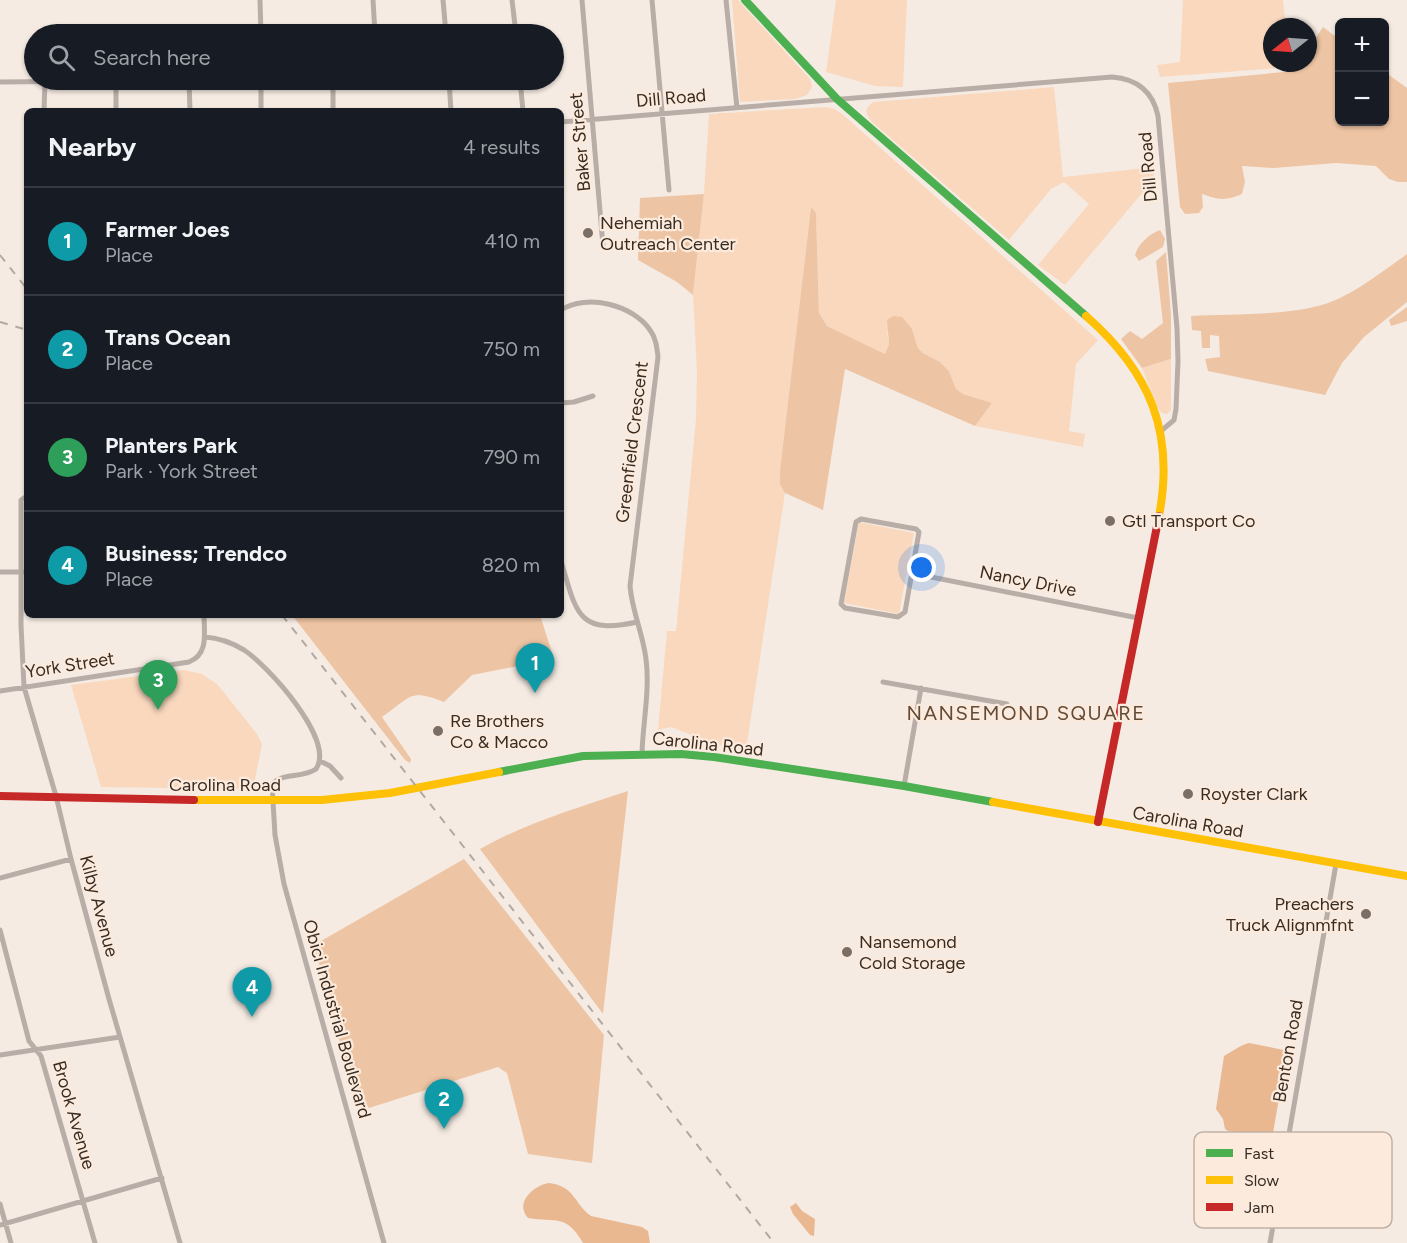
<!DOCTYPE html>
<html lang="en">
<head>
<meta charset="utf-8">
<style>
  :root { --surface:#171b24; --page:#242831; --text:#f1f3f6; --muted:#9ea1a6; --line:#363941; --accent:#7a6f66 }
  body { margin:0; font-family:Figtree,sans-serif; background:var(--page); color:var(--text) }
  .controls { position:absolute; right:18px; top:18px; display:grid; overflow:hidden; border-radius:9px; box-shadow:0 2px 4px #0004 }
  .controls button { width:54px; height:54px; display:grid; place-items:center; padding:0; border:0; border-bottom:2px solid var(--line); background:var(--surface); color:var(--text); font:30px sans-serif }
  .compass { position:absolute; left:1263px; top:18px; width:54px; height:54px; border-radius:50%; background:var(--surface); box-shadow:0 2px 4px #0004; rotate:253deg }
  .you { position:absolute; left:922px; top:568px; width:21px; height:21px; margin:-15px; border:4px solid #fff; border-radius:50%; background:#1a73e8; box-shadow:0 0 0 9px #1a73e833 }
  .badge { display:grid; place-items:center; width:39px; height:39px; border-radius:50%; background:var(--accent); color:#fff; font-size:20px; font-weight:700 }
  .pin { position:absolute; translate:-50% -50px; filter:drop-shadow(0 2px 3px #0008) }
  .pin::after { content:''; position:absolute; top:32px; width:21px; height:18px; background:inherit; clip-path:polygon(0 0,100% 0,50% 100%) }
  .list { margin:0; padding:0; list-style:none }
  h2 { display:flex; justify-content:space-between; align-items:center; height:78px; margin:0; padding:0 24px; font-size:26px }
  h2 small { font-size:20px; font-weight:400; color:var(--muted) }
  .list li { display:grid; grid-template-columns:39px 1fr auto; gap:18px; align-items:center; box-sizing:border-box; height:108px; padding:0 24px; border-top:2px solid var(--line) }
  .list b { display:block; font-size:22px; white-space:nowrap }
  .list p { margin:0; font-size:20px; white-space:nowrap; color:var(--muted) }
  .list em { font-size:20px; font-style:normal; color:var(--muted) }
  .icon { flex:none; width:33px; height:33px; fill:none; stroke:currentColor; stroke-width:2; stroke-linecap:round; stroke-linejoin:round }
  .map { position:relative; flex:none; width:1407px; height:1243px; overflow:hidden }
  .search { position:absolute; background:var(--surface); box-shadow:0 2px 4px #0004; left:24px; top:24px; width:540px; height:66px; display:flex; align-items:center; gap:15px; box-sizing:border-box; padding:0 21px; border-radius:33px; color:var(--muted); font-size:22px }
  .panel { position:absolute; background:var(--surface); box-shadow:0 2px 4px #0004; left:24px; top:108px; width:540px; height:510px; border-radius:9px }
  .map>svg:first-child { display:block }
  .green { fill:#f9d8be }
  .forest { fill:#eec5a4 }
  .water { fill:#e9b890 }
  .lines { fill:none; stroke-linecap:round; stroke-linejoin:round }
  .street { stroke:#b8aea7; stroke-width:5 }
  .fast { stroke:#4caf50; stroke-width:8 }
  .slow { stroke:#ffc107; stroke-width:8 }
  .jam { stroke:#c62828; stroke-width:8 }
  .rail { stroke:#b1a9a2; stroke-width:2; stroke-dasharray:8 8; stroke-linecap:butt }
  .poi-dot { fill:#7a6f66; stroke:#fceadc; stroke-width:2 }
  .labels { text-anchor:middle; stroke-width:4.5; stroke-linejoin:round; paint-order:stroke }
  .street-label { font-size:18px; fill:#372c23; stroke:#fceadc }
  .poi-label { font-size:18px; fill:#372c23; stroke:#fceadc; text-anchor:start }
  .neighbourhood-label { font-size:20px; letter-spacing:1.5px; fill:#634b37; stroke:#fceadc }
  .key { fill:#fceadc; stroke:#c1b1a4; stroke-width:1.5 }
  .key-label { font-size:16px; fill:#372c23 }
</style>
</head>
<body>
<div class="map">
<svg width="1407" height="1243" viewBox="0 0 1407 1243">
  <rect width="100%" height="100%" fill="#f5ebe3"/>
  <path class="green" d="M732,0H738L747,10L810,79L812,87L807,95L795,99L740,102Z
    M836,0H907L903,87L875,86L826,72Z
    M1183,0H1283L1286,27H1272V63H1290V67L1160,77L1157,65L1180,62Z
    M1054,87L1063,177L1154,167L1153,180L1065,285L1038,265L1089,204L1064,182L1051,189L1009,240L872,122C865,113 864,108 874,102Z
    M825,107L835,109L842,114L1098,340L1076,364L1069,431L1085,434L1083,447L975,426L992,403L963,394L956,389L949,371L940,362L923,353L918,348L912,329L887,332L889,344L885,354L827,326L819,313L816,214L811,207L780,470V485L785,493L746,750L697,741L689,734L671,727L658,730L667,631H676L696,419L697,371L693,295L704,194L709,114Z
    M1171,359V410L1167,414L1162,413L1158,408L1142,368Z
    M859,522L914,533L899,614L844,603Z
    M184,670L202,674L218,685L257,734L262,744L253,789L101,787L71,685Z"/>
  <path class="forest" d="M1323,27L1339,39L1340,122H1384L1385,72L1407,88V182H1398L1389,179L1376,166L1336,163L1274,168L1242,166L1245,182L1242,194C1225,201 1219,200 1202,194L1203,207L1199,213L1185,214L1180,207L1168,83L1295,71L1300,63H1308V50Z
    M704,194L693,295L677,282L638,260L640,198Z
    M811,207L816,213L819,313L827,326L885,354L889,344L887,320L893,316L902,317L912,329L918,348L923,353L940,362L949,371L956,389L963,394L992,403L975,426L845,369L823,510L785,493L780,485V470Z
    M1160,230L1165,239L1163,247L1139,261L1135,255C1138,244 1149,234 1160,230Z
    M1166,252L1171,316V359L1142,368L1121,339L1130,331L1142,339L1163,323L1156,261Z
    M1407,254V302L1364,337L1342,363L1325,395L1208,371L1205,359L1220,357L1219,336L1210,335V348H1202L1201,331L1192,330L1191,316C1230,314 1299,316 1333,301C1356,292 1386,269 1407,254Z
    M1407,307V321L1391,326L1389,320Z
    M292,615H540L554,659L472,675L444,702C409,688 411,697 382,717L411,759L410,763L405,760Z
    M628,791L603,1014L480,849C526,823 577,808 628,791Z
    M464,859L604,1035L592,1163L528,1154L507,1073L498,1067L369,1108L353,1092L314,945Z"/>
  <path class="water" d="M1249,1043L1284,1050L1286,1058L1273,1133L1271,1136L1267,1137L1228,1131L1225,1129L1223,1119L1216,1109L1224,1056C1231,1052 1242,1044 1249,1043Z
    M549,1183C575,1186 574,1204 591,1216L642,1227L648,1231L650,1243H583C566,1213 556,1223 528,1218C514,1203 534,1185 549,1183Z
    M796,1203L802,1211L815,1219L814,1236L810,1235L793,1214L790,1207Z"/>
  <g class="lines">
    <path class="street" d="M260,0L261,34
      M373,0L375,34
      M443,0L446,34
      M512,0L516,34
      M582,0L603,246
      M652,0L669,190
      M726,0L737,108
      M189,80L190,111
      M261,80V111
      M333,80V111
      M449,80L451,111
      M520,80L523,111
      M116,81V111
      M0,82L216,80
      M44,111L45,81
      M561,122L1112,77C1138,79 1153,92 1158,116L1177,328L1178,361L1176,409L1174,420L1161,431
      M561,310C587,293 633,305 650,330C656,338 657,348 658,357L630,586C632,611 643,634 646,659C650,690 643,722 642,753
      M561,403L574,402L593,396
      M27,496L21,500V625L24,687L56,796L71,859L109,999L180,1243
      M861,519L916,529L919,532L905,612L898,617L845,608L841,604L856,522Z
      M561,561C576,610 576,636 637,622
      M0,572H27
      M911,573L1138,618
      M205,637C219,638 231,642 244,650C267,665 336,740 316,769C302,779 280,772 272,785L275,835L284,884L384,1243
      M883,682L1007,704
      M0,691L189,662C209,654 204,633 204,615
      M320,761L330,766L341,778
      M904,786L921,688
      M0,878L71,859
      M0,930L29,1041L41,1056L95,1243
      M0,1055L120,1037
      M0,1204L11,1243
      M0,1225L162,1178
      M1270,1243L1336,864"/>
    <path class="fast" d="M745,0L837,99L1086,316
      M499,772L583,756L681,754L714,757L904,786L993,802"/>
    <path class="slow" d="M1086,316C1150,372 1175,432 1159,516
      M194,800H322L390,793L499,772
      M993,802L1407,876"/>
    <path class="jam" d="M0,796L194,800
      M1098,822L1159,516"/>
    <path class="rail" d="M0,255L27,289
      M0,322L27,330
      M282,615L774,1243"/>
  </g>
  <g class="poi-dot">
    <circle cx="588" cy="233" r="6"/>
    <circle cx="1110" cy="521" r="6"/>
    <circle cx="438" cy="731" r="6"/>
    <circle cx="1188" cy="794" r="6"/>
    <circle cx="1366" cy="914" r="6"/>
    <circle cx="847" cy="952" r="6"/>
  </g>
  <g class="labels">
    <g class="street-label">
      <text transform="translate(671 98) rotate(-5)" y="6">Dill Road</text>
      <text transform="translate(580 142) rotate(-95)" y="6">Baker Street</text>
      <text transform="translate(1148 167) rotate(-95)" y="6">Dill Road</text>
      <text transform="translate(632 442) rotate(-83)" y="6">Greenfield Crescent</text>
      <text transform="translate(1028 581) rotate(11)" y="6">Nancy Drive</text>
      <text transform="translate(70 665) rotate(-9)" y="6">York Street</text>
      <text transform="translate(708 744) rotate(6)" y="6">Carolina Road</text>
      <text x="225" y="791">Carolina Road</text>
      <text transform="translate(1188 822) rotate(10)" y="6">Carolina Road</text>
      <text transform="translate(99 906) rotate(75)" y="6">Kilby Avenue</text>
      <text transform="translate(337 1019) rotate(74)" y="6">Obici Industrial Boulevard</text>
      <text transform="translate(1288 1051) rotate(-80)" y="6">Benton Road</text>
      <text transform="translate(74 1115) rotate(74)" y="6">Brook Avenue</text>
    </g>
    <g class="poi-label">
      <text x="600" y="229">Nehemiah<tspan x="600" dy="21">Outreach Center</tspan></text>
      <text x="1122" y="527">Gtl Transport Co</text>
      <text x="450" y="727">Re Brothers<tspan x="450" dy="21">Co &amp; Macco</tspan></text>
      <text x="1200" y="800">Royster Clark</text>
      <text x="1354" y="910" text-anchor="end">Preachers<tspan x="1354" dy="21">Truck Alignmfnt</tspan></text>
      <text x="859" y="948">Nansemond<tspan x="859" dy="21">Cold Storage</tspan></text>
    </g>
    <g class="neighbourhood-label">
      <text x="1026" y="720">NANSEMOND SQUARE</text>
    </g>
  </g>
  <rect x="1194" y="1132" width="198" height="96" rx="9" class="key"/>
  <rect x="1206" y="1149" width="27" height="8" fill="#4caf50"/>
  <rect x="1206" y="1176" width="27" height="8" fill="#ffc107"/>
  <rect x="1206" y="1203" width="27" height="8" fill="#c62828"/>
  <g class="key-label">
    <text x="1244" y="1159">Fast</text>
    <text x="1244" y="1186">Slow</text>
    <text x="1244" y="1213">Jam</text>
  </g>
</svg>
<div class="controls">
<button>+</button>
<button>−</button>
</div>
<svg class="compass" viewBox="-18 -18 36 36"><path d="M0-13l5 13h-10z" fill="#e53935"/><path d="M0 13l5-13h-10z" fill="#9ea1a6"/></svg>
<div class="you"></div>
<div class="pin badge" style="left:535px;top:693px;background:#0f9aa8">1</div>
<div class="pin badge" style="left:444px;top:1129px;background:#0f9aa8">2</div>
<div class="pin badge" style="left:158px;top:710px;background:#2e9e5b">3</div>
<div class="pin badge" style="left:252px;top:1017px;background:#0f9aa8">4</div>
<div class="search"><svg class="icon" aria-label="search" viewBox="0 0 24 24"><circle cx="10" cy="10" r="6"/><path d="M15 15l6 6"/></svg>Search here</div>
<section class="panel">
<h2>Nearby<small>4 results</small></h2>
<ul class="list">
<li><span class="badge" style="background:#0f9aa8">1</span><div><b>Farmer Joes</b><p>Place</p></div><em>410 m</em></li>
<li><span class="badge" style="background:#0f9aa8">2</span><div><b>Trans Ocean</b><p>Place</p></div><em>750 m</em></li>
<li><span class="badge" style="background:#2e9e5b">3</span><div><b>Planters Park</b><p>Park · York Street</p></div><em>790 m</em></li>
<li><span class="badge" style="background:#0f9aa8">4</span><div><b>Business; Trendco</b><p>Place</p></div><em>820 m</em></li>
</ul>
</section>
</div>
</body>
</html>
